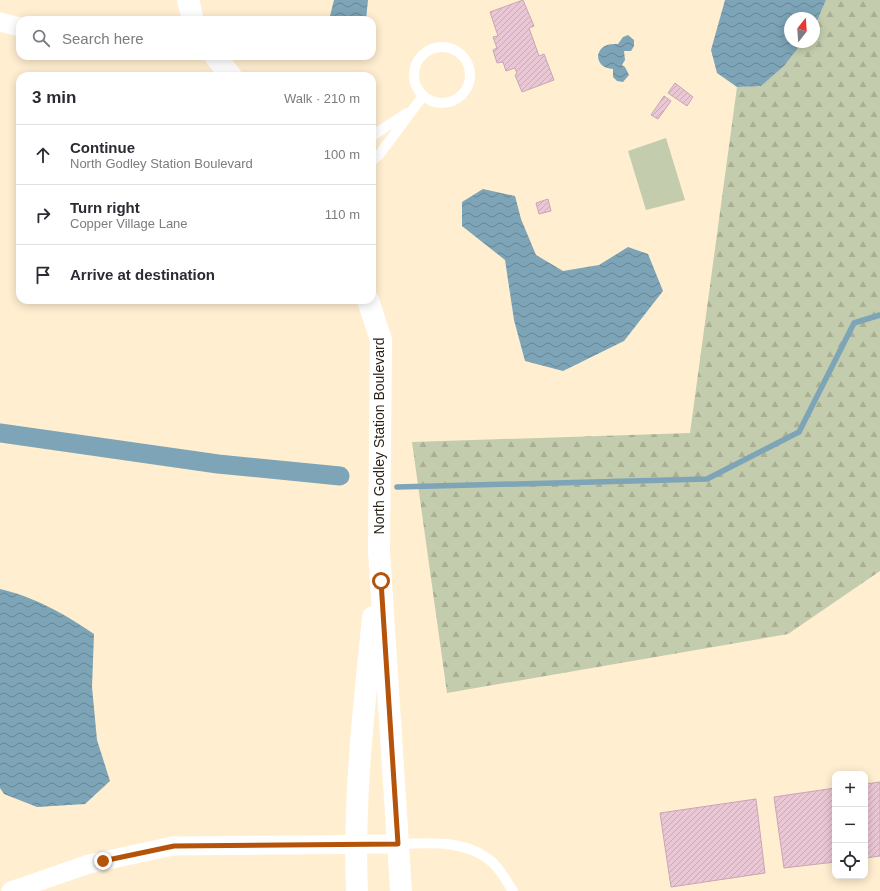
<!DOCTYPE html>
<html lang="en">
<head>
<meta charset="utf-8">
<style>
  :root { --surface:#fff; --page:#f2f2f3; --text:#2b2b33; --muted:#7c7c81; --line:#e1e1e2 }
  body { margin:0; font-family:Helvetica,sans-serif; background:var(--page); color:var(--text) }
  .controls { position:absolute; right:12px; bottom:12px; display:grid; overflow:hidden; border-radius:8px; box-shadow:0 2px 10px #0003 }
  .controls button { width:36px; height:36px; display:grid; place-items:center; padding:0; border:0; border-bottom:1px solid var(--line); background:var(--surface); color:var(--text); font:20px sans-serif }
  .compass { position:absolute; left:784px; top:12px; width:36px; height:36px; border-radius:50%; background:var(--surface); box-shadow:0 2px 10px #0003; rotate:17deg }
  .stop { position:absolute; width:12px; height:12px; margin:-9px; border:3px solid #b45309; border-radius:50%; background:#fff }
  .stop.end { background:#b45309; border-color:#fff; box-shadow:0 1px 4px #0008 }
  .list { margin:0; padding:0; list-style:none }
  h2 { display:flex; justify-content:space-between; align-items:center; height:52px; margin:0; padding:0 16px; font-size:17px }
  h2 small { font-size:13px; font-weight:400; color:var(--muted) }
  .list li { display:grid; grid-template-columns:26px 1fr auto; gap:12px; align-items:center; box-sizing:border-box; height:60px; padding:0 16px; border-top:1px solid var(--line) }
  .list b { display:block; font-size:15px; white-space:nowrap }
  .list p { margin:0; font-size:13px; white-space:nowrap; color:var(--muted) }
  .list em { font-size:13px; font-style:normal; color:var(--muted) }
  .icon { flex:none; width:22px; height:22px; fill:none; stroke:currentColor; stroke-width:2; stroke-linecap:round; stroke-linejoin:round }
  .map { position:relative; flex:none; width:880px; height:891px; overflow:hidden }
  .search { position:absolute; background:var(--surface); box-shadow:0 2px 10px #0003; left:16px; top:16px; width:360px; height:44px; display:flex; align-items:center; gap:10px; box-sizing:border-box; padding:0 14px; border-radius:12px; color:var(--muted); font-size:15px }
  .panel { position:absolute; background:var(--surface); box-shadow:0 2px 10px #0003; left:16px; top:72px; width:360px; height:232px; border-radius:12px }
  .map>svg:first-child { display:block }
  .forest { fill:url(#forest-firs) }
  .pitch { fill:#c3ccac }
  .water { fill:url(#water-waves) }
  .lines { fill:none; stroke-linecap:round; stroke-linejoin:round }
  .stream { stroke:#7da4b7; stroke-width:5.5 }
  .canal { stroke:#7da4b7; stroke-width:19 }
  .building { fill:url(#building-hatch); stroke:#c8a6b4 }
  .service { stroke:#fff; stroke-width:10 }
  .minor { stroke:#fff; stroke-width:19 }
  .tertiary { stroke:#fff; stroke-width:22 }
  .route { stroke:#b45309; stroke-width:5 }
  .labels { text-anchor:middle; stroke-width:4; stroke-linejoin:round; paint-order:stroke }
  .street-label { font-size:14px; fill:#282217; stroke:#fff }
</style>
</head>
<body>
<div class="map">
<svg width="880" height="891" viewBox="0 0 880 891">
  <defs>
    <pattern id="forest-firs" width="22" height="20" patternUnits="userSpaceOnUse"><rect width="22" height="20" fill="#c3ccac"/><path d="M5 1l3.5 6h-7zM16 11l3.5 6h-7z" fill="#a8af93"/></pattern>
    <pattern id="water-waves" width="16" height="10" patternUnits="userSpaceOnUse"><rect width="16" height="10" fill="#7da4b7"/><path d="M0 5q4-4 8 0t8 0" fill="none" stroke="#668594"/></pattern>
    <pattern id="building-hatch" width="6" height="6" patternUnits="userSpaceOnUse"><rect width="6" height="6" fill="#eac7d5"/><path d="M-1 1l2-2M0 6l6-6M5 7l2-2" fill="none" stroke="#c9abb6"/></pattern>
  </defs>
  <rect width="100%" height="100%" fill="#ffeed0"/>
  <path class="forest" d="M826,0H880V571L788,634L447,693L412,442L690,433L737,87L761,86L784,66L803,42H814V28Z"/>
  <path class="pitch" d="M666,138L685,200L646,210L628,151Z"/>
  <path class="water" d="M334,0H368L366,20H329Z
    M725,0H826L814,28V18H790V42H803L784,66L761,86L737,87L717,73L711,50Z
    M628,35L634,40V46L631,51H624L625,60L622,65L625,67L629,75L623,82L617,81L613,77V69C603,68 598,64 598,55C601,45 608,44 618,44L623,37Z
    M483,189L515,196L521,219L536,255L563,271L599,265L628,247L648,254L663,291L624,341L563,371L525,361L514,320L505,260L462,226V202Z
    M0,589C32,596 67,615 94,634L92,687L97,740L110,781L85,804L37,807L4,794L0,788Z"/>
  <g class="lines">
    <path class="stream" d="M397,487L707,479L799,432L854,323L880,315"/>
    <path class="canal" d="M0,433L218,464L340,476"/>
  </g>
  <path class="building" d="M523,0L534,26L529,28L539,56L544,54L554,80L522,92L515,75L517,74L515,68L506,71L503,62L497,63L493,50L497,48L493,37L498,36L490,12Z
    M675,83L693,97L687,106L668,93Z
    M664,96L671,101L658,119L651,115Z
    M548,199L551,211L539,214L536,203Z
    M880,782V856L865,858V784Z
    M835,788V862L784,868L774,797Z
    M756,799L765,873L671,887L660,813Z"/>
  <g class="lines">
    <path class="service" d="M414 75a28 28 0 1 1 56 0a28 28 0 1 1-56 0Z
      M372,136L407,113
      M372,161L379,155L423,96
      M398,844C430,843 467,839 493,863C501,870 507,882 513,891"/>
    <path class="minor" d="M0,22L20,27
      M11,891L89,864L173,846L398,844"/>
    <path class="tertiary" d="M188,0L193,20
      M215,56L231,76
      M368,300L381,340L379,551L401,891
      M357,891C353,800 364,708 373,617"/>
  </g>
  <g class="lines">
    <path class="route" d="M103,861L174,846L398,844L381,581"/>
  </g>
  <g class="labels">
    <g class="street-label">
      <text transform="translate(379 436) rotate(-90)" y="5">North Godley Station Boulevard</text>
    </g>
  </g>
</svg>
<div class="controls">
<button>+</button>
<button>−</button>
<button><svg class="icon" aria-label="locate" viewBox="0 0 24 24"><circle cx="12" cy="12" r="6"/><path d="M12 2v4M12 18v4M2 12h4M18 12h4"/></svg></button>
</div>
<svg class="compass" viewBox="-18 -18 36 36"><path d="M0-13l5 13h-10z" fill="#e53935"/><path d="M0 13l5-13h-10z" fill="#7c7c81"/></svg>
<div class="stop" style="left:381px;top:581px"></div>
<div class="stop end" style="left:103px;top:861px"></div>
<div class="search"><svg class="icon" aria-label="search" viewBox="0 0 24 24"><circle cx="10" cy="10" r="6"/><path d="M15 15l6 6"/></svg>Search here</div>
<section class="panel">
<h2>3 min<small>Walk · 210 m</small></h2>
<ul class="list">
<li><svg class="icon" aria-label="ahead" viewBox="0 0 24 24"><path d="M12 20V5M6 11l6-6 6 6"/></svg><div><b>Continue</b><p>North Godley Station Boulevard</p></div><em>100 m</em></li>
<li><svg class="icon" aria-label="right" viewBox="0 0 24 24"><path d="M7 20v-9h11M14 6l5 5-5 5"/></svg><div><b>Turn right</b><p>Copper Village Lane</p></div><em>110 m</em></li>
<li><svg class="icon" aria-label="arrive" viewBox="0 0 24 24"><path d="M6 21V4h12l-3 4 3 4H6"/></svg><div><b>Arrive at destination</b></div></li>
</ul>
</section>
</div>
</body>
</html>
